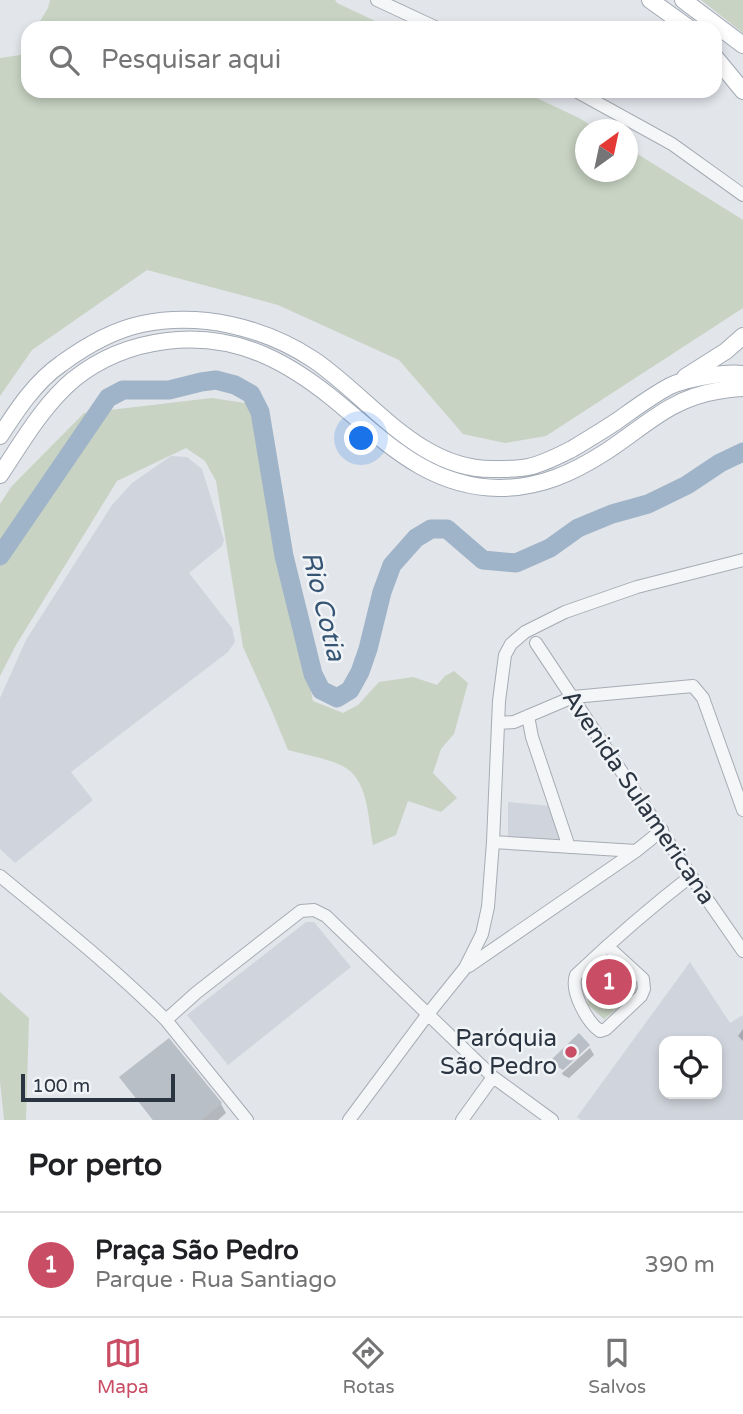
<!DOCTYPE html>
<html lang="pt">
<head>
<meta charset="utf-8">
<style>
  :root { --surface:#fff; --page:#f6f6f6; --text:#202124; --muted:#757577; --line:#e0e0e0; --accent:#c94d64 }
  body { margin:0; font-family:"Varela Round",sans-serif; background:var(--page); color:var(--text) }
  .controls { position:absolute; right:21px; bottom:21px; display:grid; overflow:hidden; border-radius:14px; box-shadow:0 4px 10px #0003 }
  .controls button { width:63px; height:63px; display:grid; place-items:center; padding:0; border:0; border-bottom:2px solid var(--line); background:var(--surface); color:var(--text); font:35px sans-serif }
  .compass { position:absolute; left:575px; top:119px; width:63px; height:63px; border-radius:50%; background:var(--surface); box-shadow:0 4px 10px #0003; rotate:33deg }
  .scale { position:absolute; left:21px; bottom:18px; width:154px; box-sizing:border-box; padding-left:7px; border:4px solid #2b3441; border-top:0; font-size:19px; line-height:24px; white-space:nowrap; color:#2b3441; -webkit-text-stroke:5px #f1f4f7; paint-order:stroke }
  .you { position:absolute; left:362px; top:439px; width:24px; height:24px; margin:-18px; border:5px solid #fff; border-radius:50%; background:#1a73e8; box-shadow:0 0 0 10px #1a73e833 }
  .badge { display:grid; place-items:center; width:46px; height:46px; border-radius:50%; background:var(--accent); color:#fff; font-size:23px; font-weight:700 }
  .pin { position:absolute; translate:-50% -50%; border:4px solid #fff; box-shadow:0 2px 7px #0006 }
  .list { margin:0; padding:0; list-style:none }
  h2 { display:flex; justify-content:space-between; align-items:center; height:91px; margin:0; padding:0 28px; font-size:30px }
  h2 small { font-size:23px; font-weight:400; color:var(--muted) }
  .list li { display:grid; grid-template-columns:46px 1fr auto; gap:21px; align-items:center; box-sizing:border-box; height:105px; padding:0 28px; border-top:2px solid var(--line) }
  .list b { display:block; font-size:26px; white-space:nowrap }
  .list p { margin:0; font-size:23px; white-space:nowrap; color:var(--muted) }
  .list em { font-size:23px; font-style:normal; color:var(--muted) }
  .icon { flex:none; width:38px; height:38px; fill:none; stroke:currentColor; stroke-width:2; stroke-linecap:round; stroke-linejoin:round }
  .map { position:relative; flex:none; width:743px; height:1120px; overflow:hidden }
  .search { position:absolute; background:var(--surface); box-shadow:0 4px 10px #0003; left:21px; right:21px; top:21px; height:77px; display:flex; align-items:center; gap:18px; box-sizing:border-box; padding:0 24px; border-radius:21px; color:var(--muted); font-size:26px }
  .sheet { height:196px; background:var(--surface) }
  nav { display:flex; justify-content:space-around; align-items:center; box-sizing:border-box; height:98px; border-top:2px solid var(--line); background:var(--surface); font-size:19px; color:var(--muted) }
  nav a { display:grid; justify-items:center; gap:4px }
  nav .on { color:var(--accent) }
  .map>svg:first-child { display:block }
  .built { fill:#d0d4dc; fill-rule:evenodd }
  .green { fill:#c8d3c3 }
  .shadow { fill:#0003 }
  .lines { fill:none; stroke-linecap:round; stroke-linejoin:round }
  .river { stroke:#9fb4c8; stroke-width:19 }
  .building { fill:#b9bfc6 }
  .minor-casing { stroke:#a7acb4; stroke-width:14 }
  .major-casing { stroke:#a2aab5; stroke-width:18 }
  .minor { stroke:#f4f6f8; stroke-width:12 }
  .major { stroke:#fff; stroke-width:16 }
  .poi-dot { fill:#c94d64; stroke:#f1f4f7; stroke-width:2.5 }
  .labels { text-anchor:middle; stroke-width:5; stroke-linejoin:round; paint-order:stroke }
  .street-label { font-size:24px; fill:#2b3441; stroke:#f1f4f7 }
  .poi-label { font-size:24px; fill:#2b3441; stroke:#f1f4f7; text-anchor:end }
  .water-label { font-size:26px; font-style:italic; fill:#365473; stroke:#f1f4f7 }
</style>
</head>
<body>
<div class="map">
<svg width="743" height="1120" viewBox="0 0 743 1120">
  <rect width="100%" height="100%" fill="#e2e5ea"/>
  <path class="built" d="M171,456L187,457L202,469L224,540L222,546L189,573L232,628L235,642L228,652L71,772L93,800L15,863L0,849V698L26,640L112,505L132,483Z
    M508,802L551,806L561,840L508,837Z
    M306,922H314L351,967L228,1065L187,1015Z
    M690,962L730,1023L743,1015V1120H581L577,1117ZM717,1041V1094H664V1041Z"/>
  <path class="green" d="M50,0H335L337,3L390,28H36L48,8Z
    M701,0H743V33Z
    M28,41V91H522L579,118L597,129L586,130V172H628V148L743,220V308L546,436L505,443L463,434L399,360L278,305L147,270L32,350L0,396V58L20,55Z
    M212,398L251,404L313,701L343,713L358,705L379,682L413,677L437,685L445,676L454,671L468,683L454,734L441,749L433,773L457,798L441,812L408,801L396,835L373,845C368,820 369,783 346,768C335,760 302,754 288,750L271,709L243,647L216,481L205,461L186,448L117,481L16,645L0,676V504L11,487L84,413Z
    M610,958L639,991L604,1019L588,1005L587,973Z
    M0,992L29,1018L26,1120H4L0,1081Z"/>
  <path class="shadow" d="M743,1029V1041L738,1036Z
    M169,1040L221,1104L226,1113L218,1120H153L127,1086Z
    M590,1048L594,1055L569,1078L563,1075L562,1073Z"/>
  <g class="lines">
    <path class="river" d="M0,556L108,398L123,390H169L201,382L216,380L235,385L251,394L260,412L284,556L313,674L321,690L337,698L350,690L360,672L368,649L382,592L392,565L416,538L431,529H447L483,560L516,563L550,548L578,528L612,514L648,504L687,485L720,463L743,452"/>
  </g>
  <path class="building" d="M579,1033L590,1045L563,1070L556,1066L552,1059Z
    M169,1038L222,1103L202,1120H153L119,1077Z"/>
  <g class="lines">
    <defs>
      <path id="minor" d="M377,0L437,28
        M576,91L672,144L743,195
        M536,643L691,876L743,951
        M528,716L532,737L569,847
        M498,723L514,722L573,697L693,686L703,698L743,810
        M493,842L636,851
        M0,876C57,923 114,968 166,1020L247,1120
        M607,946L643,979L644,989L641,996L606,1029L600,1031C587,1022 570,991 576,975C613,940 651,907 691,876
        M469,966L636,851L662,830
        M166,1020L196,993L301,911L314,910L326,916L493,1077L552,1120
        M349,1120L428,1014L465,968L482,934L488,907L493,842L499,701L505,655L511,644L525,632L565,612L637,587L743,560
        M462,1120L493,1077"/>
      <path id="major" d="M650,0L689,28
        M683,0L743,45
        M715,57L743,91
        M685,377L726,351L743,336
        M0,436C17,410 35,382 61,364C84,347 114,330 142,324C201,312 264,327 314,360C371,399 420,472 496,469C506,469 518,469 528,467C543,464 558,456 572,449C587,440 602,431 617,421C634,409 651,396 670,386C687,378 724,372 743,374
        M0,475C22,442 43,405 74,379C127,337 202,328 264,355C287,365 311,381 331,397C383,439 426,487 499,488C540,488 573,473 607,451C644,427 671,398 717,391C725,390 734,388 743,388"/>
    </defs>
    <use href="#minor" class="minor-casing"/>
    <use href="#major" class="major-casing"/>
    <use href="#minor" class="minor"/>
    <use href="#major" class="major"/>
  </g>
  <circle class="poi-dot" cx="571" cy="1052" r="7"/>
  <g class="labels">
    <g class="street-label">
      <text transform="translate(639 797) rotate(56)" y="8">Avenida Sulamericana</text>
    </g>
    <g class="poi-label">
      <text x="557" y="1046">Paróquia<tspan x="557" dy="28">São Pedro</tspan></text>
    </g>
    <g class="water-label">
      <text transform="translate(324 606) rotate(76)" y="9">Rio Cotia</text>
    </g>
  </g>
</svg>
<div class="controls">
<button><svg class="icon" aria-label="locate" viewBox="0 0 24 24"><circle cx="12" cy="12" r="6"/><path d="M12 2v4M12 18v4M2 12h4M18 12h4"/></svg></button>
</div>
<svg class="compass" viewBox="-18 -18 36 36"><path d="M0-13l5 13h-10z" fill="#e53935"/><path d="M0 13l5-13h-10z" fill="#757577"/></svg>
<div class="scale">100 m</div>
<div class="you"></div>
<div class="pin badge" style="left:609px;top:982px">1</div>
<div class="search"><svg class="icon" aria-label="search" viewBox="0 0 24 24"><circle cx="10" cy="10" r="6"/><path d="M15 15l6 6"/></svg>Pesquisar aqui</div>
</div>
<section class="sheet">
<h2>Por perto<small></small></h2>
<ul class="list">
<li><span class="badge">1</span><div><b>Praça São Pedro</b><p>Parque · Rua Santiago</p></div><em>390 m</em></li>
</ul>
</section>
<nav>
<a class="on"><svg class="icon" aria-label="map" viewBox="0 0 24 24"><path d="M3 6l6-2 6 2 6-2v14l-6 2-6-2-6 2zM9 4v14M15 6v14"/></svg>Mapa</a>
<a><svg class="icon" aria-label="directions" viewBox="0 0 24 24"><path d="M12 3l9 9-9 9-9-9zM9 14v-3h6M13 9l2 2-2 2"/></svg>Rotas</a>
<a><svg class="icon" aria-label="saved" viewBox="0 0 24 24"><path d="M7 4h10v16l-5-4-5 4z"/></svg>Salvos</a>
</nav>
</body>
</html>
